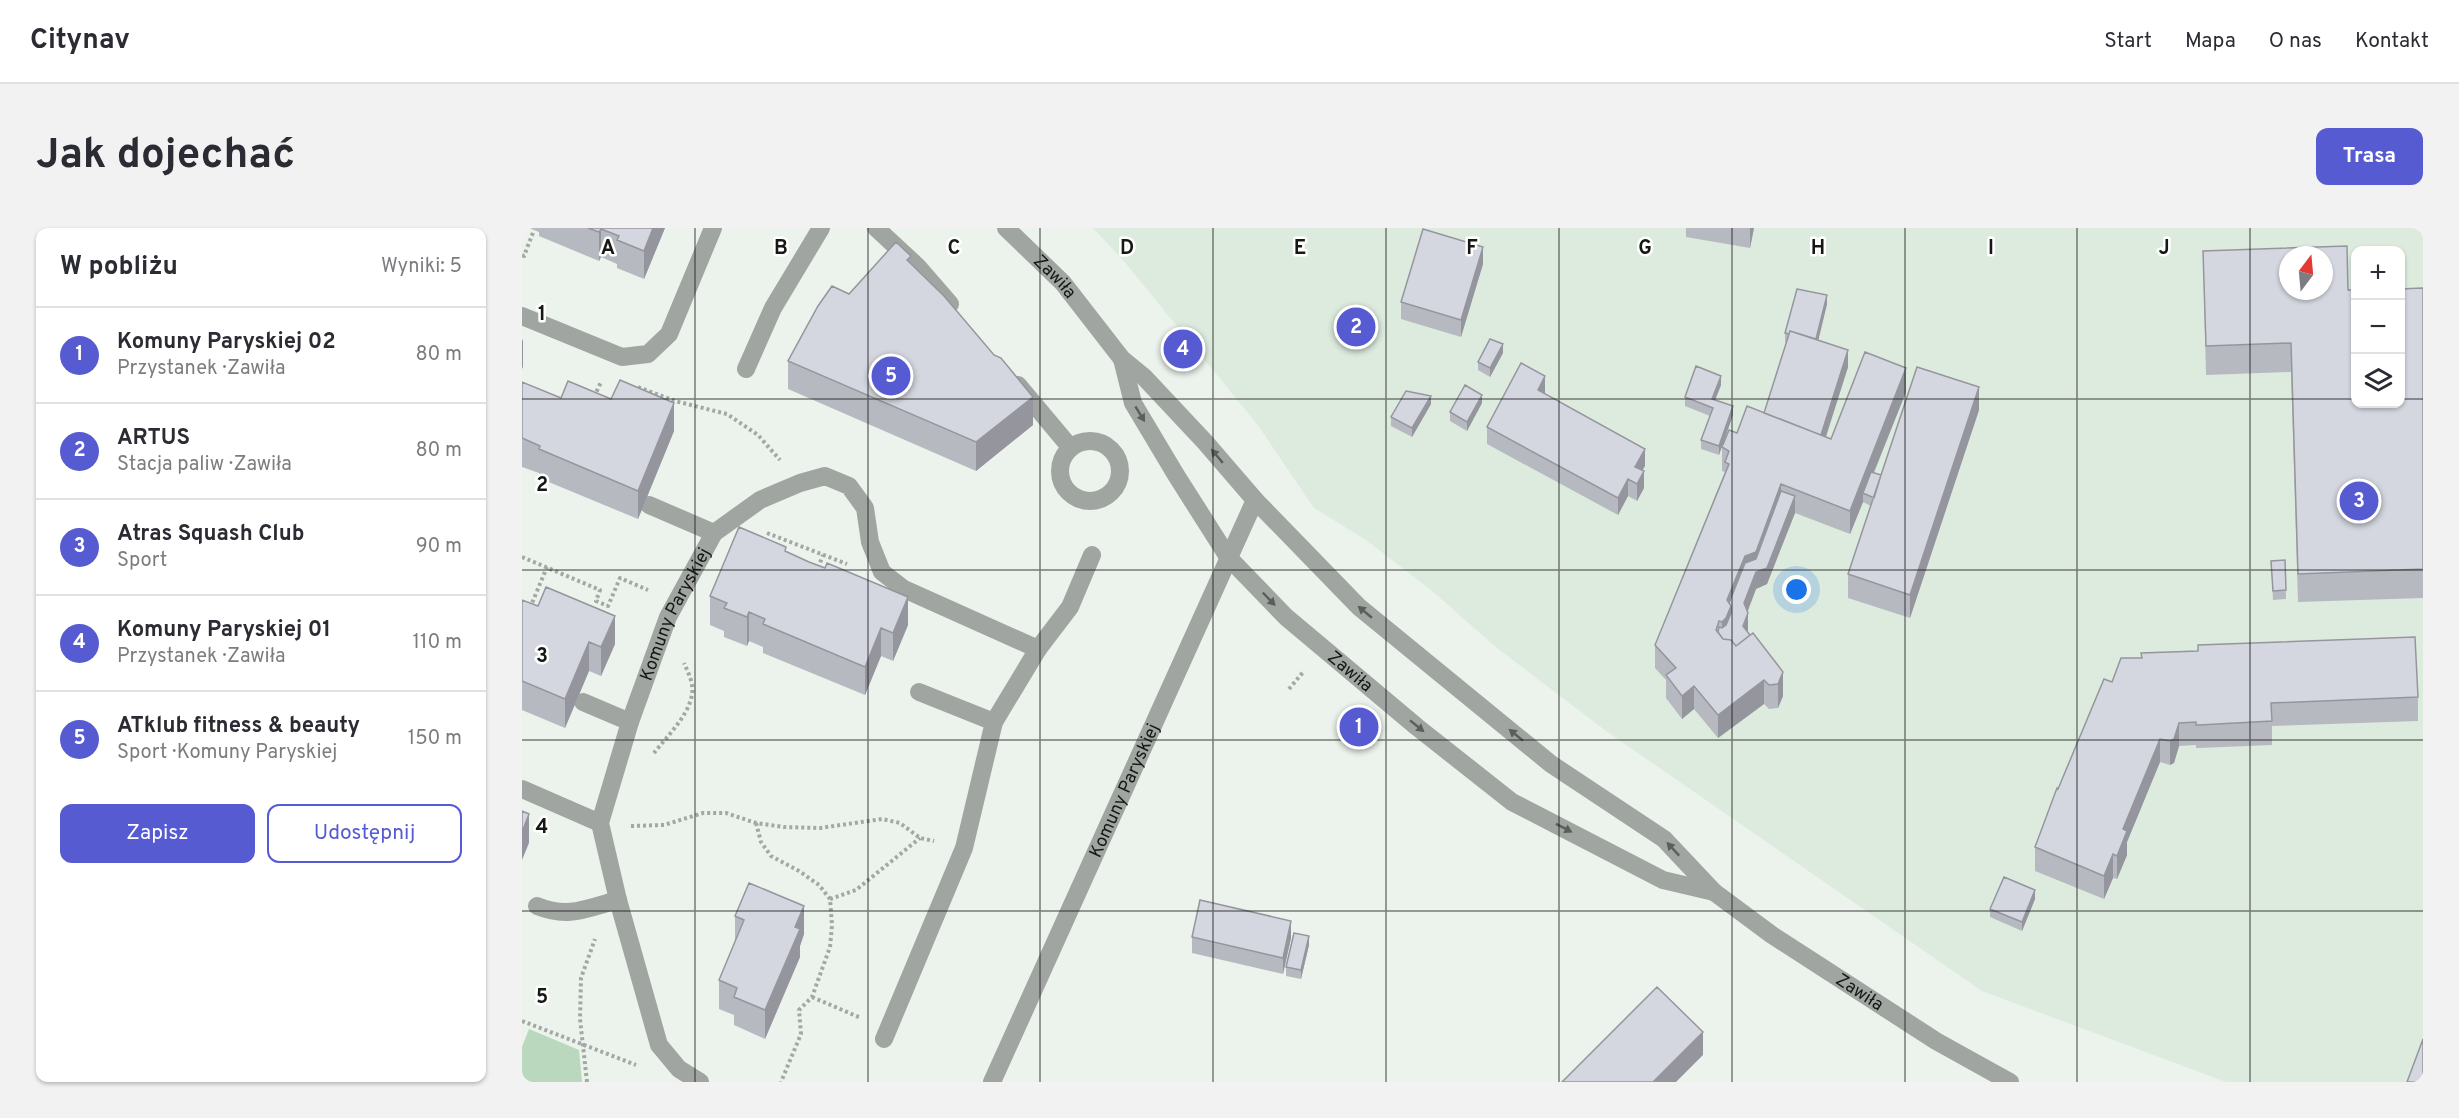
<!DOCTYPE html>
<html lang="pl">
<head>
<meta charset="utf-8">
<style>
  :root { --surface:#fff; --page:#f2f2f3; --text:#2b2b33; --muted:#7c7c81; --line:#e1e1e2; --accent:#575bd2 }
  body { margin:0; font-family:Overpass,sans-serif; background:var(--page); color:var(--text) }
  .controls { position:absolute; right:18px; top:18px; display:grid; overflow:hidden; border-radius:12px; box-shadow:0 2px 4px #0004 }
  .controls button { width:54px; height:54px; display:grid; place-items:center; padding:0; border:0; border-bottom:2px solid var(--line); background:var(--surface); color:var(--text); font:30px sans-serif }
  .compass { position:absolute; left:1757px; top:18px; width:54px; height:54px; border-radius:50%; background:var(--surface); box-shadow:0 2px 4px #0004; rotate:16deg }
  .you { position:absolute; left:1275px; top:362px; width:21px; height:21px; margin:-15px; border:4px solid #fff; border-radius:50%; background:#1a73e8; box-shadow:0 0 0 9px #1a73e833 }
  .badge { display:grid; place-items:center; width:39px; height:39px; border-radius:50%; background:var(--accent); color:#fff; font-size:20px; font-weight:700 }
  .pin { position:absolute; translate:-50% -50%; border:3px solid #fff; box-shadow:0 2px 6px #0006 }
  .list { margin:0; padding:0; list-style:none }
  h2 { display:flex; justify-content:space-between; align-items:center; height:78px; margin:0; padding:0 24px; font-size:26px }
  h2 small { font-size:20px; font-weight:400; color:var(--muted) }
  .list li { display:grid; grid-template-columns:39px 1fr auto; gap:18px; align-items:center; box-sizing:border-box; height:96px; padding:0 24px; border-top:2px solid var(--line) }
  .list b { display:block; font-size:22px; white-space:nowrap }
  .list p { margin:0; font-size:20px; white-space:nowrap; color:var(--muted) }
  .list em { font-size:20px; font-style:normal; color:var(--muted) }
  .actions { display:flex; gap:12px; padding:18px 24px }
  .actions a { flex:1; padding:14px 0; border:2px solid var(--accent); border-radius:12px; text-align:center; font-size:21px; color:var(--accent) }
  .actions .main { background:var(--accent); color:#fff }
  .icon { flex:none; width:33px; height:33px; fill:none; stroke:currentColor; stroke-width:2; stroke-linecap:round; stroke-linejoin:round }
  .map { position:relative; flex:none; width:1901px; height:854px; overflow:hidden; border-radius:12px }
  header { display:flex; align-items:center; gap:36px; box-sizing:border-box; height:84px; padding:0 30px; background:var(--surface); border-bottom:2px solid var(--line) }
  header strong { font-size:28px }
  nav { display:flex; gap:33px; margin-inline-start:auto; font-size:21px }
  .intro { display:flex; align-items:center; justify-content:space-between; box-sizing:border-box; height:144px; padding:0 36px }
  h1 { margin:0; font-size:42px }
  .button { padding:15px 27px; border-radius:12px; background:var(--accent); color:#fff; font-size:21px; font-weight:700 }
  main { display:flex; gap:36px; padding:0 36px }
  aside { flex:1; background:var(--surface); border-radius:12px; box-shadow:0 2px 4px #0004 }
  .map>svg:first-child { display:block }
  .built { fill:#ddebde; fill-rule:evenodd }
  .green { fill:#bad8bd }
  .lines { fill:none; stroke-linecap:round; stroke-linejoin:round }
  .path { stroke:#a2a8a3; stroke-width:4; stroke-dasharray:3 3; stroke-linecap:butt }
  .service { stroke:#a1a5a2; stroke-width:18 }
  .minor { stroke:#a1a5a2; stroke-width:18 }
  .tertiary { stroke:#a1a5a2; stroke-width:18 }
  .wall { fill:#b7b9c1 }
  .shaded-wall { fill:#95969d }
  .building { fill:#d5d7e0; stroke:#95969d; stroke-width:1.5; fill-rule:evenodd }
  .oneway { fill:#5b5e5c }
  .grid { fill:none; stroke:#151815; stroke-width:1.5; stroke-opacity:0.55 }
  .labels { text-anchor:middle; stroke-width:5; stroke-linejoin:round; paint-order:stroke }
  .street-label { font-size:18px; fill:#151815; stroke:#fff }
  .grid-label { font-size:20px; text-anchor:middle; font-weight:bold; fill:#151815; stroke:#fff; stroke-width:5; stroke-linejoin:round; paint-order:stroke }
</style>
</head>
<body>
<header>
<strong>Citynav</strong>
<nav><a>Start</a><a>Mapa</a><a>O nas</a><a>Kontakt</a></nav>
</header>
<div class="intro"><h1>Jak dojechać</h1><a class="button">Trasa</a></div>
<main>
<aside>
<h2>W pobliżu<small>Wyniki: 5</small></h2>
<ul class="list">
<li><span class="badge">1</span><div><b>Komuny Paryskiej 02</b><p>Przystanek · Zawiła</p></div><em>80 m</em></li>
<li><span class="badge">2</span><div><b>ARTUS</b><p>Stacja paliw · Zawiła</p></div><em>80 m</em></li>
<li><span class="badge">3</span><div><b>Atras Squash Club</b><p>Sport</p></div><em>90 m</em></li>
<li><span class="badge">4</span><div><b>Komuny Paryskiej 01</b><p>Przystanek · Zawiła</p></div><em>110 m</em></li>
<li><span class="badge">5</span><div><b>ATklub fitness &amp; beauty</b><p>Sport · Komuny Paryskiej</p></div><em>150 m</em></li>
</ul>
<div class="actions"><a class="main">Zapisz</a><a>Udostępnij</a></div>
</aside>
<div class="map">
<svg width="1901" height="854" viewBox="0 0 1901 854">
  <rect width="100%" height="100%" fill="#ebf3ec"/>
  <path class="built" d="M571,0H1901V854H1704L1460,763L1084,503L975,420L909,362L844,312L792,280L735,196L600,31ZM1834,22H1878V176H1834ZM1766,27H1802V63H1766Z"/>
  <path class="green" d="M7,801L57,822L60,854H0V819Z"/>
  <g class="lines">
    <path class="path" d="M0,27L2,28L12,2
      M116,159L153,173L205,186L236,207L258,232
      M72,169L79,154
      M245,305L325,336
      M0,329L78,362L74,373L86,378L98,350L126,362
      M296,340L301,327
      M8,380L25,339
      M767,461L782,443
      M132,525C145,508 174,481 170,457C169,450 165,442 162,435
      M234,595L239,614L249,628L277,643L297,657L308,671L310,697L308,719L290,769L277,782L279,806L259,854
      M109,598L142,597L181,585H204L234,595L262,599L298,600L360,591L378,595L398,610L412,613
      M308,671L334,662L398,610
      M290,769L339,790
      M0,793L114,837
      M65,854L58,791L59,750L73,711"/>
    <path class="service" d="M354,0L395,38L428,76
      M0,88L100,129L126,126L147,106L191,0
      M224,141L251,80L299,0
      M496,157L548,219
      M538 243a30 30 0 1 1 60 0a30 30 0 1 1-60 0Z
      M362,811L442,620L472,494L516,421"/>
    <g class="minor">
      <path d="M127,277L192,305"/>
      <path d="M397,464L472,494"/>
      <path d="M61,474L108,494"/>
      <path d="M0,561L78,595"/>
      <path d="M15,678C47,691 65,680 96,672"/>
      <path id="s1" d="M178,854L157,841L137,817L96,672L78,595L108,494L146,389L192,305L238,272L278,255L303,248L327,258L343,280L348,314L360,344L382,361L516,421L548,379L570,327"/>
      <path id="s2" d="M470,854L733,272"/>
    </g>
    <g class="tertiary">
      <path id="s3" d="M484,0L541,55L600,131L622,149L683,214L733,272L837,379L1029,536L1142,611L1192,664L1250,707L1414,813L1488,854"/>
      <path id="s4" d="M600,131L611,175L654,247L706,329L764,389L895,499L990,574L1141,652L1192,664"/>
    </g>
  </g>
  <path class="wall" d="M7,0H143L122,51L95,40V36L79,29L77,33L17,8V4Z
    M1164,0H1232L1228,20L1164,9Z
    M1681,23L1826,62L1901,60V370L1776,374L1769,144L1684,147Z
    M389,36L511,197L454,243L266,161V133L327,66Z
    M961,36L939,109L879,91V74Z
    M1305,76L1296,112L1326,139L1304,209L1309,211L1384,164L1352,245L1359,247L1457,182L1388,390L1326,370V346L1349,278L1341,274L1328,306L1273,285L1245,356L1234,361L1226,383V404L1228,407L1231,405L1261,468L1256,480L1247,481L1242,476L1196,510L1172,481L1160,491L1144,470V452L1133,440V417L1203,244L1200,243V219L1215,205L1242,185L1265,114H1263V105Z
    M981,125L968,149L956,142V134Z
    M0,154L39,170L152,203L116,291L17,250V245L0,239Z
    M1199,157L1193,172L1211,187L1197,227L1179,221V212L1188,188L1163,178V169Z
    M1023,165V166L1123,238L1120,242L1122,260L1115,273L1106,268L1096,287L965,216V199Z
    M960,175L945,203L928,193V184Z
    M909,176L890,209L869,198V189Z
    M264,324L386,397L371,433L359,428L343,467L241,425V419L227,413L225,418L202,409V403L188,397V368Z
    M1763,332L1764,371L1751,372L1749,333Z
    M0,372L93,416L79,448L67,443L43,500L0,482Z
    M1590,454L1896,469V493L1750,498V517L1677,520H1674V517L1657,518L1652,535L1648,537L1638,534L1605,614V627L1595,651L1591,650L1582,671L1513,643V619L1536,561Z
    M1513,671L1500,703L1468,689V681Z
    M213,688L282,706L278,718V729L243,811L212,797V787L197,781V752L213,713Z
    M670,709L769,710L761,746L670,725Z
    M787,717L779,751L764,748V739Z"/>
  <path class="shaded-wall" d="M131,0H143L122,51V23Z
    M1228,0H1232L1228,20Z
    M79,1V29L77,33V4Z
    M961,19V36L939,109V92Z
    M1305,67V76L1294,122V114Z
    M1,111V139L0,141V113Z
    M981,116V125L968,149V140Z
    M1326,122V139L1297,230V213Z
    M1384,140V164L1343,266L1341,265V274L1328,306V283Z
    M1023,148V165L1016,179V162Z
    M1199,148V157L1190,180V171Z
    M1457,159V182L1388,390V367Z
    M960,167V175L945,203V194Z
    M909,168V176L890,209V200Z
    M511,169V197L454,243V214Z
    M152,175V203L116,291V263Z
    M1211,178V187L1197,227V218Z
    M1123,221V238L1113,255V239Z
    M1122,243V260L1115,273V256Z
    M1106,251V268L1096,287V270Z
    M1259,256V280L1273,268V285L1245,356L1234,361L1222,392L1200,417V394L1205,372L1223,328Z
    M386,369V397L371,433V405Z
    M227,384V413L225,418V389Z
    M1226,385V402L1221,415V398Z
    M93,388V416L79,448V419Z
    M359,400V428L343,467V439Z
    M67,414V443L43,500V471Z
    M1261,444V468L1256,480V456Z
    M1242,452V476L1196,510V487Z
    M1172,458V481L1160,491V468Z
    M1657,495V518L1652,535L1648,537V513Z
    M1638,511V534L1605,614V627L1595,651V628L1601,601Z
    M7,586V615L0,632V604Z
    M1591,626V650L1582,671V648Z
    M1513,662V671L1500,703V694Z
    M282,678V706L278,718V729L243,811V782L273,699Z
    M769,693V710L761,746V730Z
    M787,708V717L779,751V742Z
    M1181,804V827L1154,854H1131Z"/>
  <path class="building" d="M66,0H131L122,23L95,12L97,8L79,1L77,4Z
    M901,1L961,19L939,92L879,74Z
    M374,14L389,28L385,32L422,68L472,127L479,130L511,169L454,214L266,133L296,78L310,58L327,66Z
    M1825,18L1826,62H1833V176H1878V61L1901,60V341L1776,346L1769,115L1684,118L1681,23ZM1766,27H1802V63H1766Z
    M1275,61L1305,67L1294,111L1268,103L1267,106L1263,105Z
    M1268,103L1326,122L1299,207L1242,185Z
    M968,111L981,116L968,140L956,134Z
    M1343,124L1384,140L1328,283L1259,256L1234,324L1223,328L1205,372L1209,378L1204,390L1200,394L1197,393L1194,402L1201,411L1209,412L1214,418L1231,405L1261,444L1256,456L1247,457L1242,452L1196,487L1172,458L1160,468L1144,447L1154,440L1133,417L1207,236L1203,234L1207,223L1200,219L1207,202L1215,205L1225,178L1309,211Z
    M999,135L1023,148L1016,162L1123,221L1113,239L1122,243L1115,256L1106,251L1096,270L965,199Z
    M1174,138L1199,148L1190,171L1211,178L1197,218L1179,212L1191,180L1163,169Z
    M1395,139L1457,159L1388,367L1326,346Z
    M98,152L152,175L116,263L17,221L18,218L0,210V154L39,170L46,153L89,171Z
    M943,157L960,167L945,194L928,184Z
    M884,163L909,168L890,200L869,189Z
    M1349,244L1359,247L1352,270L1341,265Z
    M1259,263L1273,268L1245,340L1234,344L1222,375L1226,385L1221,398L1228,407L1214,418L1209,412L1201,411L1196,404L1197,399L1200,400L1204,397L1209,385V378L1207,375L1223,335L1234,331Z
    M217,299L264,319L263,323L287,334L303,340L305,335L386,369L371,405L359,400L343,439L241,396L243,391L227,384L225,389L202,380L205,375L188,368Z
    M1763,332L1764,362L1751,363L1749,333Z
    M24,359L93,388L79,419L67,414L43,471L0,453V372L16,378Z
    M1893,409L1896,469L1749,475L1750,493L1677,497H1674V494L1657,495L1652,511L1648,513L1638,511L1601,601L1605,603L1595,628L1591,626L1582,648L1513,619L1535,560L1536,561L1582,451L1590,454L1599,430H1620L1619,425L1676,423V417Z
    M0,583L7,586L0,604Z
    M1482,649L1513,662L1500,694L1468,681Z
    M227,655L282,678L273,699L278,701L243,782L212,769L215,760L197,752L222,692L213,688Z
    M678,672L769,693L761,730L670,709Z
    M772,705L787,708L779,742L764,739Z
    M1135,759L1181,804L1131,854H1040Z
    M1901,811V854H1885Z"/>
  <defs><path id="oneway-solid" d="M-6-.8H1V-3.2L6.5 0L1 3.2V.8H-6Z" transform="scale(1.5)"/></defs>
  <g class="oneway">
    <use href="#oneway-solid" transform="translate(618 186) rotate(59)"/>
    <use href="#oneway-solid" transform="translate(695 228) rotate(-130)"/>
    <use href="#oneway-solid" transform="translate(747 371) rotate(46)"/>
    <use href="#oneway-solid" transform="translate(843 384) rotate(-140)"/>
    <use href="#oneway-solid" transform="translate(895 498) rotate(39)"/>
    <use href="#oneway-solid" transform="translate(994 507) rotate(-141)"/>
    <use href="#oneway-solid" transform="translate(1042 600) rotate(27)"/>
    <use href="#oneway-solid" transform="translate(1151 621) rotate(-133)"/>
  </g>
  <path class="grid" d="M173,0V854M346,0V854M518,0V854M691,0V854M864,0V854M1037,0V854M1210,0V854M1383,0V854M1555,0V854M1728,0V854M0,171H1834M1878,171H1901M0,342H1901M0,512H1901M0,683H1901"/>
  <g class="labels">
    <g class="street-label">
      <text dy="6" stroke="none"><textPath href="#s3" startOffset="69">Zawiła</textPath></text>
      <text dy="6" stroke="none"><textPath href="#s1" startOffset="508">Komuny Paryskiej</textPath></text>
      <text dy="6" stroke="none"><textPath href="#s4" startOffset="394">Zawiła</textPath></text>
      <text dy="6" stroke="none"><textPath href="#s2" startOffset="320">Komuny Paryskiej</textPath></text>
      <text dy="6" stroke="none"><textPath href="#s3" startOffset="1152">Zawiła</textPath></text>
    </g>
  </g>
  <g class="grid-label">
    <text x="86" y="26">A</text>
    <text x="259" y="26">B</text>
    <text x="432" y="26">C</text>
    <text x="605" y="26">D</text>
    <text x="778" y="26">E</text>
    <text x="950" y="26">F</text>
    <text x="1123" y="26">G</text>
    <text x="1296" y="26">H</text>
    <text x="1469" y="26">I</text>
    <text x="1642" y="26">J</text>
    <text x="20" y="92">1</text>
    <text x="20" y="263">2</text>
    <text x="20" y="434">3</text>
    <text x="20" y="605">4</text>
    <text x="20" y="775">5</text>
  </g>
</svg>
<div class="controls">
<button>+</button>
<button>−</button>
<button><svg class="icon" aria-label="layers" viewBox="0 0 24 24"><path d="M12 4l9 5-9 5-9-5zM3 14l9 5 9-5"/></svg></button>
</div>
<svg class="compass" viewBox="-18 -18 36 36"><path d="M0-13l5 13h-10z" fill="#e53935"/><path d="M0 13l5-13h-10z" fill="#7c7c81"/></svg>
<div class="you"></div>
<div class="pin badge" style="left:837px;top:499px">1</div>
<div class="pin badge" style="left:834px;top:99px">2</div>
<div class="pin badge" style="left:1837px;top:273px">3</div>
<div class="pin badge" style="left:661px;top:121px">4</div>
<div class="pin badge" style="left:369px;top:148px">5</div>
</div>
</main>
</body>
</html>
